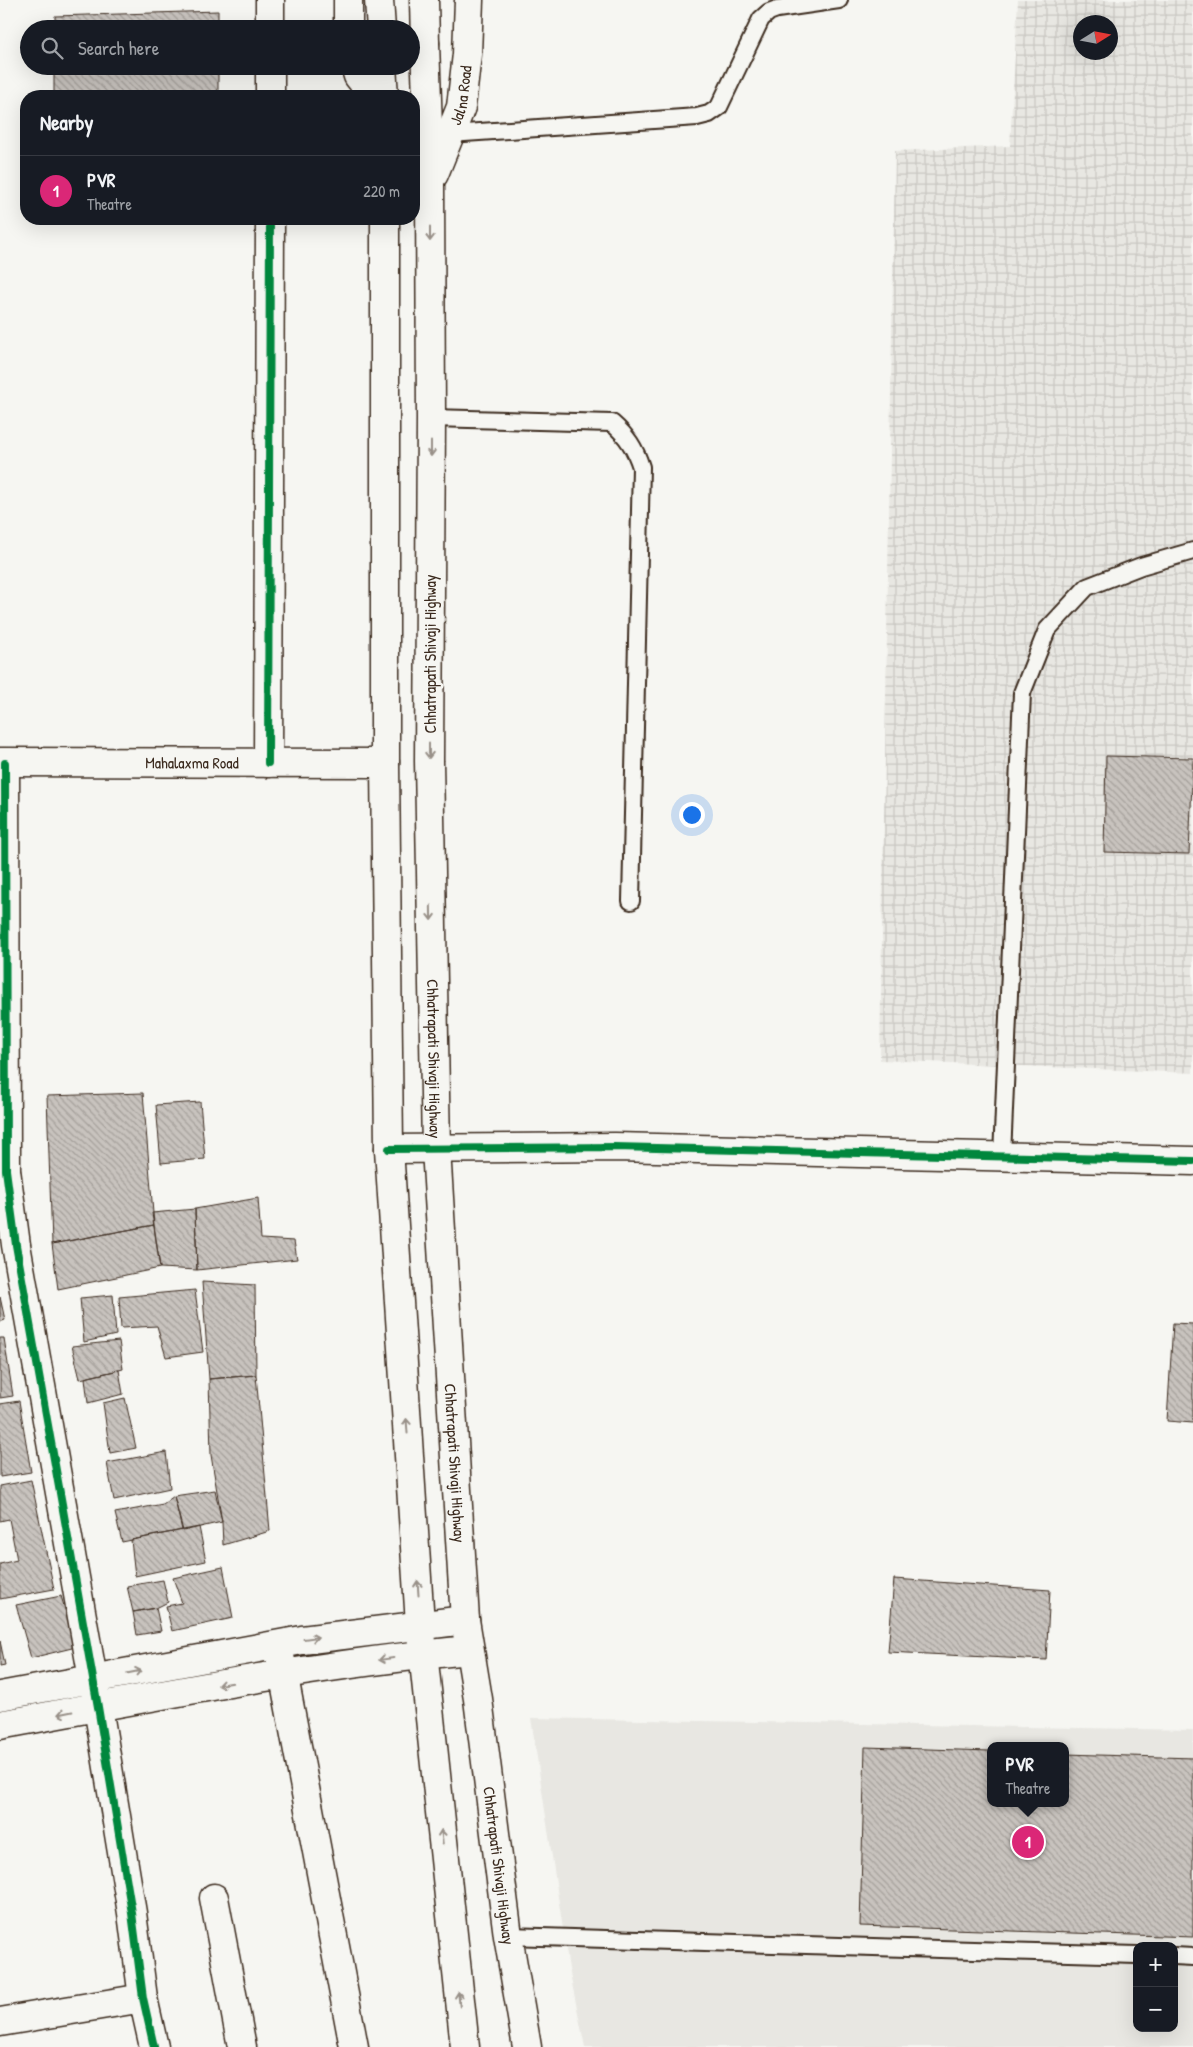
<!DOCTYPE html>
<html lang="en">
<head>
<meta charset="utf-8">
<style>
  :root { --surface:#171b24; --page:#242831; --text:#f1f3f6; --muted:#9ea1a6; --line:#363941; --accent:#db2777 }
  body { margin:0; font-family:"Patrick Hand",sans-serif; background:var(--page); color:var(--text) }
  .controls { position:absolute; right:15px; bottom:15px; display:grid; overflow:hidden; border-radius:10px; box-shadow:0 5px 20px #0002 }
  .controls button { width:45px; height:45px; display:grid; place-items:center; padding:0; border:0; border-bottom:1px solid var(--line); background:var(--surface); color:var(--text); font:25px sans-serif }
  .compass { position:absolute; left:1073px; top:15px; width:45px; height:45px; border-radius:50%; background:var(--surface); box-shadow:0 5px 20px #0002; rotate:79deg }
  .you { position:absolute; left:691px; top:814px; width:18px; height:18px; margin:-12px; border:4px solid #fff; border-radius:50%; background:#1a73e8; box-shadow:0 0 0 8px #1a73e833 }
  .badge { display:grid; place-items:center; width:32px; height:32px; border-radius:50%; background:var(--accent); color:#fff; font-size:16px; font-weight:700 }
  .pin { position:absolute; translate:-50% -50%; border:2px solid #fff; box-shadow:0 1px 5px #0006 }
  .popup { position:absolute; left:987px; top:1742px; width:82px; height:65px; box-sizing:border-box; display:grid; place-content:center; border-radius:10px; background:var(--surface); filter:drop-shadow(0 1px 4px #0005); font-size:16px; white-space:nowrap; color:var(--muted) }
  .popup b { font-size:19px; color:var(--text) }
  .popup::after { content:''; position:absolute; left:50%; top:100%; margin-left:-10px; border:10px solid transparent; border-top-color:var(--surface) }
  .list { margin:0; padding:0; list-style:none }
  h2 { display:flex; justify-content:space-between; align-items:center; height:65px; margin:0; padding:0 20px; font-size:21px }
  h2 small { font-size:16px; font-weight:400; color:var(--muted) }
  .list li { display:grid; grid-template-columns:32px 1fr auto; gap:15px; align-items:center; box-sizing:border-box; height:70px; padding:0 20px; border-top:1px solid var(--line) }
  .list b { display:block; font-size:19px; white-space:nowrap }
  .list p { margin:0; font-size:16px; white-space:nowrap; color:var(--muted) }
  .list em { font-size:16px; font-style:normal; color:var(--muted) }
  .icon { flex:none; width:28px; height:28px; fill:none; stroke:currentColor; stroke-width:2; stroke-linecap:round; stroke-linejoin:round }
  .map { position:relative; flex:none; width:1193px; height:2047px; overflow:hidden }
  .search { position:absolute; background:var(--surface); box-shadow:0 5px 20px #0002; left:20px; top:20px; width:400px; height:55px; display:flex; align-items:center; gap:12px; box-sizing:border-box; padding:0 18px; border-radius:28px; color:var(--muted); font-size:19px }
  .panel { position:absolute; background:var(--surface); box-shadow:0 5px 20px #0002; left:20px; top:90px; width:400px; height:135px; border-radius:20px }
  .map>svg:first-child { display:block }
  .built { fill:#e8e7e2; fill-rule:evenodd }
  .industrial { fill:url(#industrial-grid); fill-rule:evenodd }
  .building { fill:url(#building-back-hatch); stroke:#3b2a1e }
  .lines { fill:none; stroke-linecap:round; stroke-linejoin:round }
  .lane-casing { stroke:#3b2a1e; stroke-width:20 }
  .street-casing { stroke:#3b2a1e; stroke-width:31 }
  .secondary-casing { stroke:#3b2a1e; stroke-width:31 }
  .primary-casing { stroke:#3b2a1e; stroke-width:31 }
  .highway-casing { stroke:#3b2a1e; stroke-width:31 }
  .lane { stroke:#f6f6f2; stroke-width:16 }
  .street { stroke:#f6f6f2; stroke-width:28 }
  .secondary { stroke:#f6f6f2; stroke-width:28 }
  .primary { stroke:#f6f6f2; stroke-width:28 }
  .highway { stroke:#f6f6f2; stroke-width:28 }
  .cycleway-casing { stroke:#f6f6f2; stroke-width:11 }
  .cycleway { stroke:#00873e; stroke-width:8 }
  .oneway { stroke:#989088 }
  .labels { text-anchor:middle; stroke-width:5; stroke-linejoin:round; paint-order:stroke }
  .street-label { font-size:16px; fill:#3b2a1e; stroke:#f6f6f2 }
</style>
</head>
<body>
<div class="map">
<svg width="1193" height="2047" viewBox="0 0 1193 2047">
  <defs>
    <pattern id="industrial-grid" width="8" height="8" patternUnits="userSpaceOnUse" patternTransform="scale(1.25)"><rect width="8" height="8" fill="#e8e7e2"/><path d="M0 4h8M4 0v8" fill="none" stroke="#c8c6c1"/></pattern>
    <pattern id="building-back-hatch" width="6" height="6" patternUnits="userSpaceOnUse" patternTransform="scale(1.25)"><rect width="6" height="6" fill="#c8c3be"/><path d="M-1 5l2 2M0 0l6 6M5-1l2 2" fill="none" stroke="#a49f9a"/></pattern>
  </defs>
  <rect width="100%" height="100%" fill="#f6f6f2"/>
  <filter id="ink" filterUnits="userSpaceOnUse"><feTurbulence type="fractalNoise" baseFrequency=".02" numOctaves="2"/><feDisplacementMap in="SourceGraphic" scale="10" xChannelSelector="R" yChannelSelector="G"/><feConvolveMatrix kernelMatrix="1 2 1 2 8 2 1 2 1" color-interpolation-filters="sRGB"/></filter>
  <g filter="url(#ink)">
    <path class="built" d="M531,1718L1193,1730V2047H585L569,1969ZM990,1746H1066V1803H990ZM1137,1946H1174V2028H1137Z"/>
    <path class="industrial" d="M1018,0H1193V1073L880,1060L895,151L1010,146ZM1080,22H1110V52H1080Z"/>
    <path class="building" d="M218,11V29H55V16Z
      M54,66H218V94L54,96Z
      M1106,756L1193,758L1189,854L1104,852Z
      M143,1093L154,1225L52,1244L47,1096Z
      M200,1102L205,1159L161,1163L156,1105Z
      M258,1198L261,1239L294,1241L297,1259L197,1270L195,1209Z
      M195,1209L197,1270L160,1268L152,1213Z
      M154,1225L160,1268L58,1289L52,1244Z
      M202,1282L255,1285L256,1375L209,1379Z
      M195,1290L203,1352L166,1357L157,1326L121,1328L119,1297Z
      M113,1295L116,1335L84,1342L80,1298Z
      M0,1297L5,1320L0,1322Z
      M1173,1323L1193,1324V1423L1167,1421Z
      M0,1338H4L13,1396L0,1398Z
      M119,1341L123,1369L80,1379L72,1346Z
      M119,1370L123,1394L88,1403L85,1378Z
      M256,1375L270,1531L223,1545L222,1522L211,1455L209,1379Z
      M125,1398L136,1448L110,1453L103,1403Z
      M19,1401L31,1472L0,1477V1404Z
      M166,1452L170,1488L114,1500L107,1463Z
      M31,1480L54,1589L0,1599V1564L17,1560L9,1519L0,1521V1486Z
      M215,1490L222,1522L183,1531L174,1496Z
      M174,1496L182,1530L122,1542L115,1513L163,1504Z
      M199,1527L206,1561L135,1576L131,1540Z
      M223,1567L233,1618L172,1631L166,1606L182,1603L173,1578Z
      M894,1579L1050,1590L1046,1660L888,1652Z
      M163,1580L168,1602L156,1608L133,1612L127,1586Z
      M61,1596L76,1647L31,1658L16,1605Z
      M156,1608L161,1631L137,1635L133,1612Z
      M0,1641L5,1665L0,1666Z
      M865,1747L990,1751V1803H1066V1754L1193,1758V1937L860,1926Z"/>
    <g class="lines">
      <defs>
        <path id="lane" d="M450,134L697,117L709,114L719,107L761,19L769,12L777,9L839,0
          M431,418L612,423C627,436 635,448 641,467L631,901
          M1002,1156L1022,693L1047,630L1087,587L1141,566L1193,551
          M508,1936L1137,1955
          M1174,1956L1193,1957"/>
        <path id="street" d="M270,29V0
          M270,96V66
          M5,763L6,1170L16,1245L98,1707L132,1913L143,1998L154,2047
          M268,763L270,219
          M389,1149L615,1147L1193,1161
          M280,1656L354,2047
          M0,1696L302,1640L465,1620
          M0,1725C156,1696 311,1665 469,1650
          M214,1898L242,2047
          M0,2022L143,1998"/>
        <g id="secondary">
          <path id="s1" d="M0,762L385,763"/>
        </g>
        <g id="primary">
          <path d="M348,0V29"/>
          <path d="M379,0L381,29"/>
          <path id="s2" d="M425,43L430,185L431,418L429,761L436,1149L465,1620L478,1699L508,1936L527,2047"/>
          <path d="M355,66L358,76L374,96"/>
          <path d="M382,66L384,96"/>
          <path id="s3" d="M434,174L461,107L467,54L469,0"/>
          <path d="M385,219V763L389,1149L420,1624L465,2047"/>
        </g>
        <path id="highway" d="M424,0L425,43"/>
      </defs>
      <use href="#lane" class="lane-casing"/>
      <use href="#street" class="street-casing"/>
      <use href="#secondary" class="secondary-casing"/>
      <use href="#primary" class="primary-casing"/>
      <use href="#highway" class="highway-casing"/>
      <use href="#lane" class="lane"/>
      <use href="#street" class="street"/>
      <use href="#secondary" class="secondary"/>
      <use href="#primary" class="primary"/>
      <use href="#highway" class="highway"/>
      <defs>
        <path id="cycleway" d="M5,763L6,1170L16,1245L98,1707L132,1913L143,1998L154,2047
          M268,763L270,219
          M389,1149L615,1147L1193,1161"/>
      </defs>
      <use href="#cycleway" class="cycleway-casing"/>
      <use href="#cycleway" class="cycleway"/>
    </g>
    <defs><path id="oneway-shaft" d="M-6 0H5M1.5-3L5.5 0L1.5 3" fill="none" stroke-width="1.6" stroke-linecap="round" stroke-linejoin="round" transform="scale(1.25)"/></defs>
    <g class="oneway">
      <use href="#oneway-shaft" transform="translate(430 234) rotate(90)"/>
      <use href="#oneway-shaft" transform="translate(431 449) rotate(90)"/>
      <use href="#oneway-shaft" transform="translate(429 751) rotate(90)"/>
      <use href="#oneway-shaft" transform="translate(431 913) rotate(89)"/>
      <use href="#oneway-shaft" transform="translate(407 1426) rotate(-94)"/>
      <use href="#oneway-shaft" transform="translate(418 1588) rotate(-94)"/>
      <use href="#oneway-shaft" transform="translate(311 1638) rotate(-8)"/>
      <use href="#oneway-shaft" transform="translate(386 1659) rotate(172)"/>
      <use href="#oneway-shaft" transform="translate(134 1672) rotate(-11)"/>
      <use href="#oneway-shaft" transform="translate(225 1684) rotate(170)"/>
      <use href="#oneway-shaft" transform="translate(65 1713) rotate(169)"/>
      <use href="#oneway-shaft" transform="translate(442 1837) rotate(-96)"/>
      <use href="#oneway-shaft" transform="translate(459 1999) rotate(-96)"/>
    </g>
  </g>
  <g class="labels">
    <g class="street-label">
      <text dy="6" stroke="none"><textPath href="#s3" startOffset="84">Jalna Road</textPath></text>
      <text transform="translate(430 654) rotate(-90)" y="6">Chhatrapati Shivaji Highway</text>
      <text dy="6" stroke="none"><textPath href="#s1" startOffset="192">Mahalaxma Road</textPath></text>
      <text dy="6" stroke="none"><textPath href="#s2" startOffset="1016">Chhatrapati Shivaji Highway</textPath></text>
      <text dy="6" stroke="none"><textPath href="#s2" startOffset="1421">Chhatrapati Shivaji Highway</textPath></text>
      <text dy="6" stroke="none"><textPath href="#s2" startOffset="1826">Chhatrapati Shivaji Highway</textPath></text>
    </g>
  </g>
</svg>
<div class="controls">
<button>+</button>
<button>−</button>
</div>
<svg class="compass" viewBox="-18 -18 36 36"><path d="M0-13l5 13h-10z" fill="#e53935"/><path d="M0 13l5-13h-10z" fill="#9ea1a6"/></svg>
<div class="you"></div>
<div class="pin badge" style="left:1028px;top:1842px">1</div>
<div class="popup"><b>PVR</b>Theatre</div>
<div class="search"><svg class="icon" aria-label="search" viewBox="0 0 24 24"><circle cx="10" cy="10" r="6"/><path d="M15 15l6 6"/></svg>Search here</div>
<section class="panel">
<h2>Nearby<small></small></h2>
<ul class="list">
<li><span class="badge">1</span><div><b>PVR</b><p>Theatre</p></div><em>220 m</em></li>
</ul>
</section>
</div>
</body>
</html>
